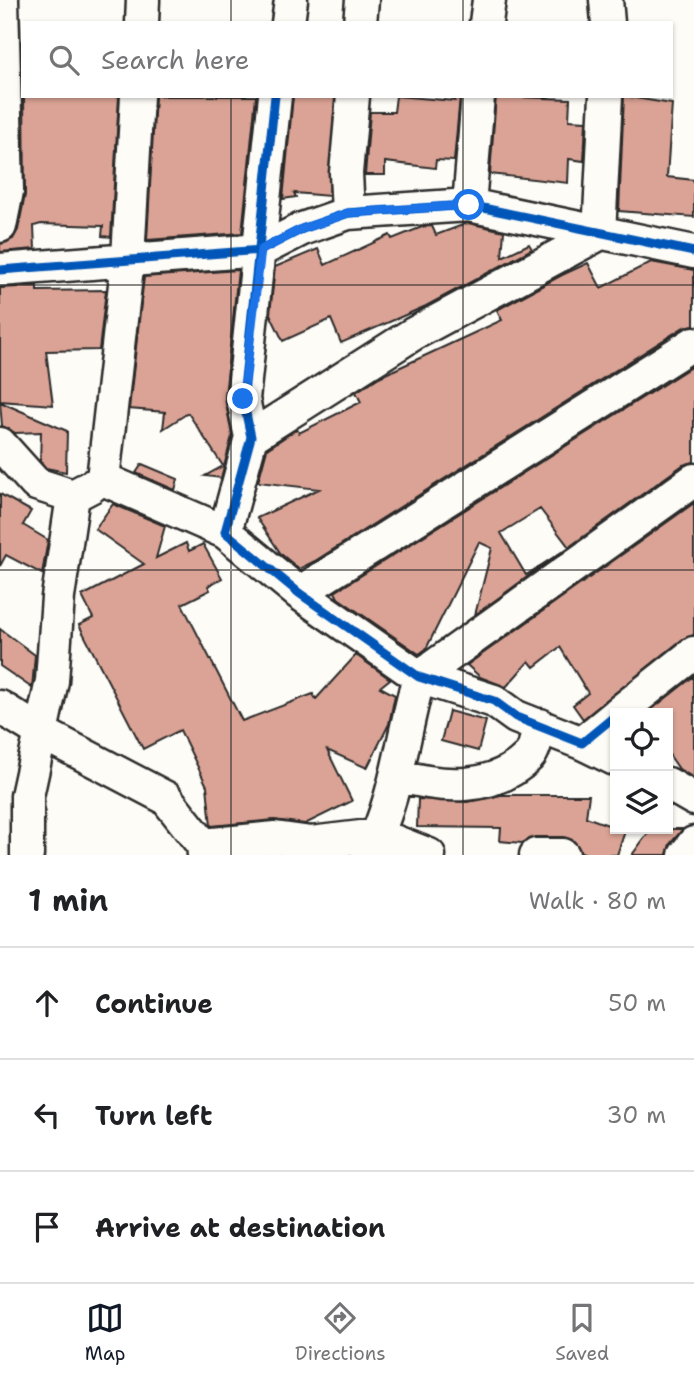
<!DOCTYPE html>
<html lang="en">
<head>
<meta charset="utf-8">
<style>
  :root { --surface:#fff; --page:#f6f6f6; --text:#202124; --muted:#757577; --line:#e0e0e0; --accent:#111827 }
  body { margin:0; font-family:"Shantell Sans",sans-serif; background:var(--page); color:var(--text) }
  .controls { position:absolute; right:21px; bottom:21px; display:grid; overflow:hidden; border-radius:0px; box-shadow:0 2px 5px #0004 }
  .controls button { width:63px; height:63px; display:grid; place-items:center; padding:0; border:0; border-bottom:2px solid var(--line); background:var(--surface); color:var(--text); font:35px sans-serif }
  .stop { position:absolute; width:21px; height:21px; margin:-16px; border:5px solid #1a73e8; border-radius:50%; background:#fff }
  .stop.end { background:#1a73e8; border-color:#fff; box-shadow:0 2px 7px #0008 }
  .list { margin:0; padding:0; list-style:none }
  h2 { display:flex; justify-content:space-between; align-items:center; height:91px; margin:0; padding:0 28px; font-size:30px }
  h2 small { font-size:23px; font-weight:400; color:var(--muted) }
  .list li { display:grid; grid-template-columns:46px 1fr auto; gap:21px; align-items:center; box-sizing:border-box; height:112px; padding:0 28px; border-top:2px solid var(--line) }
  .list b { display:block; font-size:26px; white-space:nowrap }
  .list em { font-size:23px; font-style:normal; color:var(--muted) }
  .icon { flex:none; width:38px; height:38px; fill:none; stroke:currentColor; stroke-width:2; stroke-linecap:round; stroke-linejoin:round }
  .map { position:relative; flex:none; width:694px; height:855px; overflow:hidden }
  .search { position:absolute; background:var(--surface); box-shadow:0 2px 5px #0004; left:21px; right:21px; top:21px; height:77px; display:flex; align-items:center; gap:18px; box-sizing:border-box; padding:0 24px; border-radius:0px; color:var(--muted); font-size:26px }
  .sheet { height:427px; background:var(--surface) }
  nav { display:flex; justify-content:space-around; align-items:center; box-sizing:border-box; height:98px; border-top:2px solid var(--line); background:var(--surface); font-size:19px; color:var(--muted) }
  nav a { display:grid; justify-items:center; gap:4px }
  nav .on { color:var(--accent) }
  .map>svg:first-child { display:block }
  .building { fill:#dba395; stroke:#2b2b2b; stroke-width:2 }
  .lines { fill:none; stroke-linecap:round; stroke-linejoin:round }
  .minor-casing { stroke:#2b2b2b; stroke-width:37 }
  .minor { stroke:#fdfcf7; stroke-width:32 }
  .cycleway-casing { stroke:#fdfcf7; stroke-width:13 }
  .cycleway { stroke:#0057b8; stroke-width:9 }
  .route { stroke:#1a73e8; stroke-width:9 }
  .grid { fill:none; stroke:#2b2b2b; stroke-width:2; stroke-opacity:0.55 }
</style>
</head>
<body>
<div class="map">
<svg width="694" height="855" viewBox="0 0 694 855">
  <rect width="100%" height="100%" fill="#fdfcf7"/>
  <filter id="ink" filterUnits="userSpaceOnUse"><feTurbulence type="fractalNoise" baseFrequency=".0143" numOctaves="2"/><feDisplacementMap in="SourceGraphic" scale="14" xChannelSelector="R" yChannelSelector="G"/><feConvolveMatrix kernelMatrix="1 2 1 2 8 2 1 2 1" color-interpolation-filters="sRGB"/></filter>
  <g filter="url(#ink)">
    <path class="building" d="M24,96H119L111,237L102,236L103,226L41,224L34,226L35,249L0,252V244L13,239L18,230L25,195Z
      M155,96H256L242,233L147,240Z
      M293,96H335L329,196L294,193L296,197L283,199Z
      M396,96L455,101L456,96H460L454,161L436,160L435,168L385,162V175H365L370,112H394Z
      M496,96L570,99L569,120L586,121L584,161L569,159L568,183L490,174Z
      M624,96L672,104L667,177L694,180V217L619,211Z
      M468,223L504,231L502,257L529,244L532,249L426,306L341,343L331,319L283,341L270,314L275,267L318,249L325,265L390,235L392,239L422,227L432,226L436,235Z
      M651,262L694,270V325L684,327L315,561L299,569L281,554L257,518L319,489L258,482L267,449L297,429L299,433L361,402L356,392L379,377L502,320L497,310L562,275L588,263L601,288Z
      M238,270L225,397L232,436L221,478L205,476L223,466L188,413L163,429L165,412L129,409L144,277Z
      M37,286V291L106,290L99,350L46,351L53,405L0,401V288Z
      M694,365V462L683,465L569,547L540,509L501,533L526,575L563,551L475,615L492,548L479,542L426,649L419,654L338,598L335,592Z
      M0,402L67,431L66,472L46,468L40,461L41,432L15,433L2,426Z
      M142,464L178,479L175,490L136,473Z
      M0,494L31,511L23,525L48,540L42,574L6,555L0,566Z
      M694,503V635L683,639L583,719L573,705L588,693L560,647L534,667L529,661L506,687L480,677L467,665Z
      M113,504L165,526L156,558L186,543L189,551L203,544L222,578L208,586L210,590L182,604L242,721L313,694L316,699L356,655L390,679L380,687L395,695L389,724L367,768L327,750L352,801L305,824L274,820L211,826L207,786L180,730L143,749L79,625L93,618L82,596L144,564L95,529Z
      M0,629L35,655L32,688L0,666Z
      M694,676V778L679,769L668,753V713H647Z
      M449,711L486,721L478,751L441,741Z
      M501,795H589L586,817L625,831L617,855H589L581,852L573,840L563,837H535L522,843L500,841L501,828L417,827L418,799L467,802Z
      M651,829H683L670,844L667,855H632Z"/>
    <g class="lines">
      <defs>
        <path id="minor" d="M606,0L608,23
          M142,23L143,0
          M288,23L291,0
          M360,23L362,0
          M486,23L489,0
          M275,96L243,399L251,437L225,532L299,593L419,677L494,701L516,717L582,743L615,716
          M469,205L478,96
          M348,213L346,173L353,96
          M0,226L7,191L2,0
          M0,270L261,250L302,229L348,213L469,205L694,252
          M251,437L413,334L599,234L606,96
          M0,444L36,484L73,496L92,486
          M103,479L128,258L137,96
          M103,479L225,532
          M299,593L694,343
          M0,707L42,733L166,798L203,845L204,855
          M618,713L694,653
          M582,743L615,759
          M398,775C441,788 494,792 529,756C535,750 537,734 540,725
          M668,784L694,799
          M203,845L275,838L311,843L378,835L429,855
          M27,855V796L52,681L58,597L73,496
          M368,855C397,799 402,737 419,677L694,480
          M536,855H563
          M685,855L694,843"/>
      </defs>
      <use href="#minor" class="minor-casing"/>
      <use href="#minor" class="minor"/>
      <defs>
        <path id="cycleway" d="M275,96L243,399L251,437L225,532L299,593L419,677L494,701L516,717L582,743L615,716
          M0,270L261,250L302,229L348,213L469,205L694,252"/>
      </defs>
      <use href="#cycleway" class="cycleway-casing"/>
      <use href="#cycleway" class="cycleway"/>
    </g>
  </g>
  <g class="lines" filter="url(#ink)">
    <path class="route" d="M243,399L261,250L302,229L348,213L469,205"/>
  </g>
  <path class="grid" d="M231,0V23M463,0V23M231,96V855M463,96V855M0,285H694M0,570H694"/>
</svg>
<div class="controls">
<button><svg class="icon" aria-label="locate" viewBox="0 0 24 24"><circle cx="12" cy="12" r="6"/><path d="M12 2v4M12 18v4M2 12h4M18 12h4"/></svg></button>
<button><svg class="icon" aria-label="layers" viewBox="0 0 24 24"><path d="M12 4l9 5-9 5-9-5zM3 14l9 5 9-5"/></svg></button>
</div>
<div class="stop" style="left:469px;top:205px"></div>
<div class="stop end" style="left:243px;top:399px"></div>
<div class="search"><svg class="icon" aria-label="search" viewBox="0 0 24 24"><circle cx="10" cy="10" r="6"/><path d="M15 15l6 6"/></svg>Search here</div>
</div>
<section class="sheet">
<h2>1 min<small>Walk · 80 m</small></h2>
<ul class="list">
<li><svg class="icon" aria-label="ahead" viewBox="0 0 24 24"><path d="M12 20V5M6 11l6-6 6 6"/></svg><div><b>Continue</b></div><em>50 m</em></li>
<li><svg class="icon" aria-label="left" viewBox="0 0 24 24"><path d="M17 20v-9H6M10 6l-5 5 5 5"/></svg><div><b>Turn left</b></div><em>30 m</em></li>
<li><svg class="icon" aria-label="arrive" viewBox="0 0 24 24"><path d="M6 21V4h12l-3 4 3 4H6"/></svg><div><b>Arrive at destination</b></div></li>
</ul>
</section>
<nav>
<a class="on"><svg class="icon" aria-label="map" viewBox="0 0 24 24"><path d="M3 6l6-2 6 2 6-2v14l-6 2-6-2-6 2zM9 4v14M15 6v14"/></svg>Map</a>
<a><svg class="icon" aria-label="directions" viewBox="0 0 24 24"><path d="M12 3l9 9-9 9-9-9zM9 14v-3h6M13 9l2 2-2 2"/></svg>Directions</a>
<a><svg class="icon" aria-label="saved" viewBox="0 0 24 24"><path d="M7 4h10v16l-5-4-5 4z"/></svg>Saved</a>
</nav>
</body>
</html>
